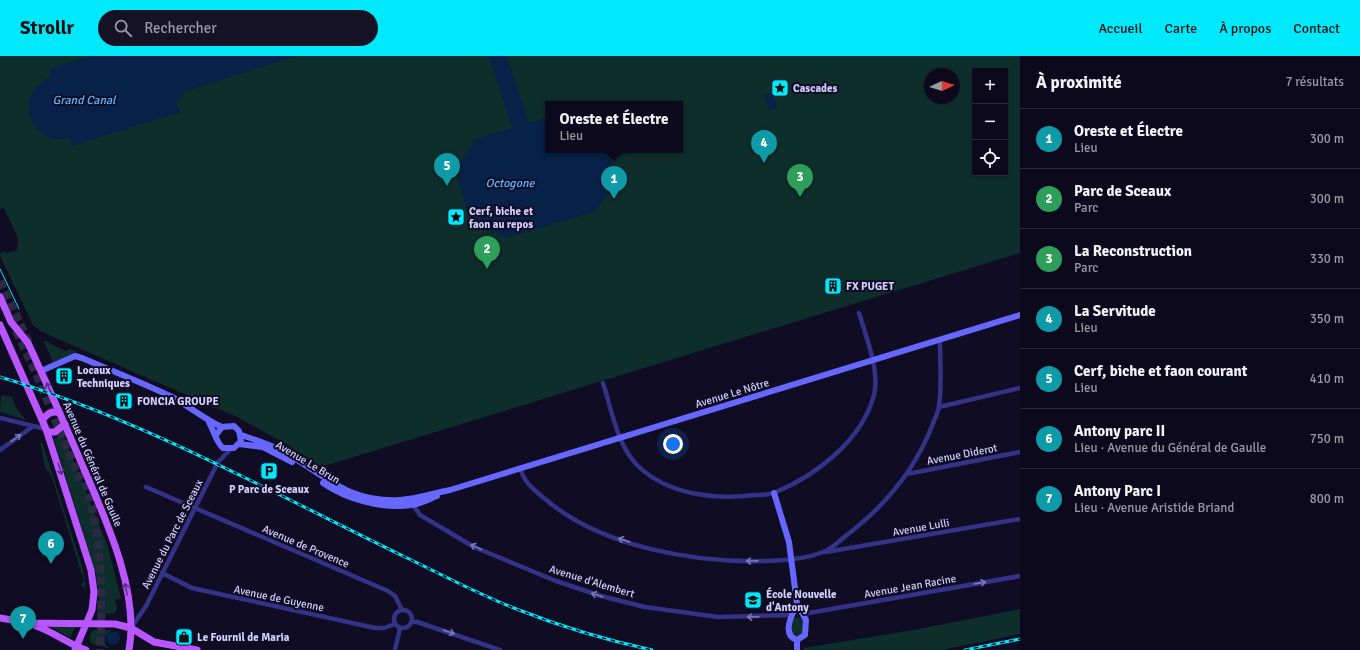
<!DOCTYPE html>
<html lang="fr">
<head>
<meta charset="utf-8">
<style>
  :root { --surface:#0b091b; --page:#141224; --text:#f1f3f6; --muted:#9a9aa3; --line:#2b2a3a; --accent:#00e9fa }
  body { margin:0; font-family:Signika,sans-serif; background:var(--page); color:var(--text) }
  .controls { position:absolute; right:12px; top:12px; display:grid; overflow:hidden; border-radius:0px; box-shadow:0 1px 3px #0004 }
  .controls button { width:36px; height:36px; display:grid; place-items:center; padding:0; border:0; border-bottom:1px solid var(--line); background:var(--surface); color:var(--text); font:20px sans-serif }
  .compass { position:absolute; left:924px; top:12px; width:36px; height:36px; border-radius:50%; background:var(--surface); box-shadow:0 1px 3px #0004; rotate:86deg }
  .you { position:absolute; left:673px; top:388px; width:14px; height:14px; margin:-10px; border:3px solid #fff; border-radius:50%; background:#1a73e8; box-shadow:0 0 0 6px #1a73e833 }
  .badge { display:grid; place-items:center; width:26px; height:26px; border-radius:50%; background:var(--accent); color:#fff; font-size:13px; font-weight:700 }
  .pin { position:absolute; translate:-50% -33px; filter:drop-shadow(0 1px 2px #0008) }
  .pin::after { content:''; position:absolute; top:21px; width:14px; height:12px; background:inherit; clip-path:polygon(0 0,100% 0,50% 100%) }
  .popup { position:absolute; left:545px; top:45px; width:138px; height:52px; box-sizing:border-box; display:grid; place-content:center; border-radius:0px; background:var(--surface); filter:drop-shadow(0 1px 3px #0005); font-size:13px; white-space:nowrap; color:var(--muted) }
  .popup b { font-size:15px; color:var(--text) }
  .popup::after { content:''; position:absolute; left:50%; top:100%; margin-left:-8px; border:8px solid transparent; border-top-color:var(--surface) }
  .list { margin:0; padding:0; list-style:none }
  h2 { display:flex; justify-content:space-between; align-items:center; height:52px; margin:0; padding:0 16px; font-size:17px }
  h2 small { font-size:13px; font-weight:400; color:var(--muted) }
  .list li { display:grid; grid-template-columns:26px 1fr auto; gap:12px; align-items:center; box-sizing:border-box; height:60px; padding:0 16px; border-top:1px solid var(--line) }
  .list b { display:block; font-size:15px; white-space:nowrap }
  .list p { margin:0; font-size:13px; white-space:nowrap; color:var(--muted) }
  .list em { font-size:13px; font-style:normal; color:var(--muted) }
  .icon { flex:none; width:22px; height:22px; fill:none; stroke:currentColor; stroke-width:2; stroke-linecap:round; stroke-linejoin:round }
  .map { position:relative; flex:none; width:1020px; height:594px; overflow:hidden }
  header { display:flex; align-items:center; gap:24px; box-sizing:border-box; height:56px; padding:0 20px; background:var(--accent); color:#111 }
  header strong { font-size:19px }
  nav { display:flex; gap:22px; margin-inline-start:auto; font-size:14px }
  .search { width:280px; height:36px; background:var(--page); display:flex; align-items:center; gap:10px; box-sizing:border-box; padding:0 14px; border-radius:22px; color:var(--muted); font-size:15px }
  main { display:flex }
  aside { flex:1; background:var(--surface) }
  .map>svg:first-child { display:block }
  .green { fill:#0e2e2c; fill-rule:evenodd }
  .water { fill:#072148 }
  .lines { fill:none; stroke-linecap:round; stroke-linejoin:round }
  .highway-tunnel { stroke:#2c2945; stroke-width:8; stroke-dasharray:8 4; stroke-linecap:butt }
  .street { stroke:#333287; stroke-width:4.5 }
  .secondary { stroke:#6667ff; stroke-width:6 }
  .primary { stroke:#ba56ff; stroke-width:7 }
  .tram { stroke:#00e9fa; stroke-width:1 }
  .rail-casing { stroke:#00e9fa; stroke-width:3 }
  .rail { stroke:#0f0c24; stroke-width:1.5; stroke-dasharray:4.5; stroke-linecap:butt }
  .oneway { stroke:#5c2d87 }
  .oneway2 { stroke:#7b79bd }
  .labels { text-anchor:middle; stroke-width:4; stroke-linejoin:round; paint-order:stroke }
  .poi-label { font-size:11px; font-weight:bold; fill:#d3cfff; stroke:#0f0c24; text-anchor:start }
  .street-label { font-size:11px; fill:#d3cfff; stroke:#0f0c24 }
  .water-label { font-size:12px; font-style:italic; fill:#5db9ff; stroke:#0f0c24 }
</style>
</head>
<body>
<header>
<strong>Strollr</strong>
<div class="search"><svg class="icon" aria-label="search" viewBox="0 0 24 24"><circle cx="10" cy="10" r="6"/><path d="M15 15l6 6"/></svg>Rechercher</div>
<nav><a>Accueil</a><a>Carte</a><a>À propos</a><a>Contact</a></nav>
</header>
<main>
<div class="map">
<svg width="1020" height="594" viewBox="0 0 1020 594">
  <rect width="100%" height="100%" fill="#0f0c24"/>
  <path class="green" d="M0,0H1020V197L321,411L286,388L237,361L42,276L33,269L0,200V198L5,195L6,197L17,194L18,182L4,152L0,153ZM975,15H1005V117H975ZM930,18H954V42H930ZM548,48H680V94H548Z
    M43,284L65,295L70,293L77,296L53,306Z
    M1,339L12,341L17,353L26,364L0,356Z
    M63,378L108,491L121,542L115,544L117,552L115,557L105,558L97,557L99,539L96,518L54,383Z
    M42,386L82,510L86,533L81,529L84,525L51,419L45,411L40,387Z
    M1020,553V578L942,594H804V592L919,573Z
    M795,561L803,563L805,575L801,580H795L791,576L792,564Z
    M77,568L70,582L50,570Z
    M95,574H111L104,581L106,589L110,592C99,590 84,590 92,575Z"/>
  <path class="water" d="M90,0H297L183,36L184,41L176,44L180,56L72,90L70,82C29,91 12,37 51,21L49,13Z
    M489,0H507L529,67L548,61V94H607L617,124L596,155L507,182L471,168L455,115L476,83L512,72Z
    M772,37L777,51L770,55L765,41V39Z
    M106 582a7 7 0 1 1 14 0a7 7 0 1 1-14 0Z"/>
  <g class="lines">
    <path class="highway-tunnel" d="M0,225L29,286
      M16,275L33,311L80,424
      M81,415C102,468 103,538 100,594"/>
    <path class="street" d="M603,327C612,355 617,389 638,410C668,439 716,444 755,439C762,439 770,439 776,436C817,419 862,384 874,339C880,316 866,280 859,257
      M939,351L1020,332
      M0,362L46,373
      M0,394L32,371
      M520,412C524,426 533,433 544,442C600,491 694,507 767,505C785,504 806,503 823,496C830,494 837,487 843,482C882,453 914,416 932,370C934,364 938,357 939,350C942,329 940,305 940,283
      M907,418L1020,396
      M146,431L388,535L395,540L402,554
      M409,443L420,459L474,491L556,525L601,540L645,551L718,561L792,559
      M826,496L1020,463
      M162,517L192,532L375,572H384L395,568
      M394 563a9 9 0 1 1 18 0a9 9 0 1 1-18 0Z
      M803,558L1020,520
      M411,566H417L500,594
      M131,572L146,550L218,406L231,393
      M395,594L400,572"/>
    <path class="secondary" d="M41,315L75,300L82,302C112,315 143,327 172,341C189,350 204,363 222,371
      M208,364C213,373 217,388 223,392H234L241,385L239,375L234,370L222,371L216,379
      M241,379C253,383 266,387 278,393C322,415 344,447 400,444C417,443 434,437 450,434L1020,259
      M239,388L263,391L292,406
      M323,427C346,443 382,453 411,449C420,448 429,443 437,440
      M774,437L789,486L797,548L806,564L805,579L797,584C781,579 792,558 797,548
      M797,594V584"/>
    <path class="primary" d="M0,241L11,266L28,287C46,326 64,366 81,406C104,460 140,534 129,594
      M0,269L46,373L91,514L94,536L92,554L75,594
      M42,364C47,358 52,354 60,357
      M47,376H55L65,368
      M0,562L28,567L115,568L131,572L154,586L197,594
      M36,570C54,576 68,588 86,594"/>
    <path class="tram" d="M0,213L19,253"/>
    <defs>
      <path id="rail" d="M0,321C141,363 271,436 403,500C441,518 479,539 519,554C562,571 606,584 652,594
        M965,594L1020,583"/>
    </defs>
    <use href="#rail" class="rail-casing"/>
    <use href="#rail" class="rail"/>
  </g>
  <defs><path id="oneway-shaft" d="M-6 0H5M1.5-3L5.5 0L1.5 3" fill="none" stroke-width="1.6" stroke-linecap="round" stroke-linejoin="round"/></defs>
  <g class="oneway">
    <use href="#oneway-shaft" transform="translate(49 332) rotate(-115)"/>
    <use href="#oneway-shaft" transform="translate(60 413) rotate(72)"/>
    <use href="#oneway-shaft" transform="translate(126 533) rotate(-101)"/>
  </g>
  <g class="oneway2">
    <use href="#oneway-shaft" transform="translate(16 382) rotate(-36)"/>
    <use href="#oneway-shaft" transform="translate(624 484) rotate(-161)"/>
    <use href="#oneway-shaft" transform="translate(476 491) rotate(-155)"/>
    <use href="#oneway-shaft" transform="translate(752 505) rotate(179)"/>
    <use href="#oneway-shaft" transform="translate(980 527) rotate(-10)"/>
    <use href="#oneway-shaft" transform="translate(597 539) rotate(-162)"/>
    <use href="#oneway-shaft" transform="translate(753 561) rotate(178)"/>
    <use href="#oneway-shaft" transform="translate(449 576) rotate(19)"/>
  </g>
  <defs>
    <symbol id="sight-square" viewBox="-11 -11 22 22"><rect x="-9" y="-9" width="18" height="18" rx="4" fill="#00e9fa" stroke="#0f0c24"/><path d="M0-6L1.8-2.2L6-1.7L2.9 1.2L3.7 5.4L0 3.3L-3.7 5.4L-2.9 1.2L-6-1.7L-1.8-2.2Z" fill="#111"/></symbol>
    <symbol id="building-square" viewBox="-11 -11 22 22"><rect x="-9" y="-9" width="18" height="18" rx="4" fill="#00e9fa" stroke="#0f0c24"/><path d="M-4-6H4V6H1V3H-1V6H-4ZM-2.5-4.3h1.7v1.8h-1.7ZM.8-4.3h1.7v1.8H.8ZM-2.5-1h1.7V.8h-1.7ZM.8-1h1.7V.8H.8Z" fill="#111"/></symbol>
    <symbol id="parking-square" viewBox="-11 -11 22 22"><rect x="-9" y="-9" width="18" height="18" rx="4" fill="#00e9fa" stroke="#0f0c24"/><path d="M-3.5-5.5H1a3.5 3.5 0 0 1 0 7H-1V5.5H-3.5ZM-1-3.4V-.6H.8a1.4 1.4 0 0 0 0-2.8Z" fill="#111"/></symbol>
    <symbol id="school-square" viewBox="-11 -11 22 22"><rect x="-9" y="-9" width="18" height="18" rx="4" fill="#00e9fa" stroke="#0f0c24"/><path d="M0-5L7-2L0 1L-7-2ZM-4 1L0 2.5L4 1V4Q0 6-4 4Z" fill="#111"/></symbol>
    <symbol id="shop-square" viewBox="-11 -11 22 22"><rect x="-9" y="-9" width="18" height="18" rx="4" fill="#00e9fa" stroke="#0f0c24"/><path d="M-5-2.5h2.3a2.7 3.5 0 0 1 5.4 0H5L5.5 6h-11ZM-1.5-2.5h3a1.5 2.3 0 0 0-3 0Z" fill="#111"/></symbol>
  </defs>
  <g fill-rule="evenodd">
    <use href="#sight-square" x="770" y="22" width="20" height="20"/>
    <use href="#sight-square" x="446" y="151" width="20" height="20"/>
    <use href="#building-square" x="823" y="220" width="20" height="20"/>
    <use href="#building-square" x="54" y="310" width="20" height="20"/>
    <use href="#building-square" x="114" y="335" width="20" height="20"/>
    <use href="#parking-square" x="259" y="405" width="20" height="20"/>
    <use href="#school-square" x="743" y="534" width="20" height="20"/>
    <use href="#shop-square" x="174" y="571" width="20" height="20"/>
  </g>
  <g class="labels">
    <g class="poi-label">
      <text x="793" y="36">Cascades</text>
      <text x="469" y="159">Cerf, biche et<tspan x="469" dy="13">faon au repos</tspan></text>
      <text x="846" y="234">FX PUGET</text>
      <text x="77" y="318">Locaux<tspan x="77" dy="13">Techniques</tspan></text>
      <text x="137" y="349">FONCIA GROUPE</text>
      <text x="269" y="437" text-anchor="middle">P Parc de Sceaux</text>
      <text x="766" y="542">École Nouvelle<tspan x="766" dy="13">d'Antony</tspan></text>
      <text x="197" y="585">Le Fournil de Maria</text>
    </g>
    <g class="street-label">
      <text transform="translate(732 337) rotate(-17)" y="4">Avenue Le Nôtre</text>
      <text transform="translate(962 398) rotate(-11)" y="4">Avenue Diderot</text>
      <text transform="translate(308 406) rotate(31)" y="4">Avenue Le Brun</text>
      <text transform="translate(93 408) rotate(67)" y="4">Avenue du Général de Gaulle</text>
      <text transform="translate(921 471) rotate(-10)" y="4">Avenue Lulli</text>
      <text transform="translate(172 478) rotate(-63)" y="4">Avenue du Parc de Sceaux</text>
      <text transform="translate(306 490) rotate(23)" y="4">Avenue de Provence</text>
      <text transform="translate(592 525) rotate(17)" y="4">Avenue d'Alembert</text>
      <text transform="translate(910 530) rotate(-10)" y="4">Avenue Jean Racine</text>
      <text transform="translate(279 542) rotate(12)" y="4">Avenue de Guyenne</text>
    </g>
    <g class="water-label">
      <text x="84" y="48">Grand Canal</text>
      <text x="510" y="131">Octogone</text>
    </g>
  </g>
</svg>
<div class="controls">
<button>+</button>
<button>−</button>
<button><svg class="icon" aria-label="locate" viewBox="0 0 24 24"><circle cx="12" cy="12" r="6"/><path d="M12 2v4M12 18v4M2 12h4M18 12h4"/></svg></button>
</div>
<svg class="compass" viewBox="-18 -18 36 36"><path d="M0-13l5 13h-10z" fill="#e53935"/><path d="M0 13l5-13h-10z" fill="#9a9aa3"/></svg>
<div class="you"></div>
<div class="pin badge" style="left:614px;top:143px;background:#0f9aa8">1</div>
<div class="popup"><b>Oreste et Électre</b>Lieu</div>
<div class="pin badge" style="left:487px;top:213px;background:#2e9e5b">2</div>
<div class="pin badge" style="left:800px;top:141px;background:#2e9e5b">3</div>
<div class="pin badge" style="left:764px;top:107px;background:#0f9aa8">4</div>
<div class="pin badge" style="left:447px;top:130px;background:#0f9aa8">5</div>
<div class="pin badge" style="left:51px;top:508px;background:#0f9aa8">6</div>
<div class="pin badge" style="left:23px;top:583px;background:#0f9aa8">7</div>
</div>
<aside>
<h2>À proximité<small>7 résultats</small></h2>
<ul class="list">
<li><span class="badge" style="background:#0f9aa8">1</span><div><b>Oreste et Électre</b><p>Lieu</p></div><em>300 m</em></li>
<li><span class="badge" style="background:#2e9e5b">2</span><div><b>Parc de Sceaux</b><p>Parc</p></div><em>300 m</em></li>
<li><span class="badge" style="background:#2e9e5b">3</span><div><b>La Reconstruction</b><p>Parc</p></div><em>330 m</em></li>
<li><span class="badge" style="background:#0f9aa8">4</span><div><b>La Servitude</b><p>Lieu</p></div><em>350 m</em></li>
<li><span class="badge" style="background:#0f9aa8">5</span><div><b>Cerf, biche et faon courant</b><p>Lieu</p></div><em>410 m</em></li>
<li><span class="badge" style="background:#0f9aa8">6</span><div><b>Antony parc II</b><p>Lieu · Avenue du Général de Gaulle</p></div><em>750 m</em></li>
<li><span class="badge" style="background:#0f9aa8">7</span><div><b>Antony Parc I</b><p>Lieu · Avenue Aristide Briand</p></div><em>800 m</em></li>
</ul>
</aside>
</main>
</body>
</html>
